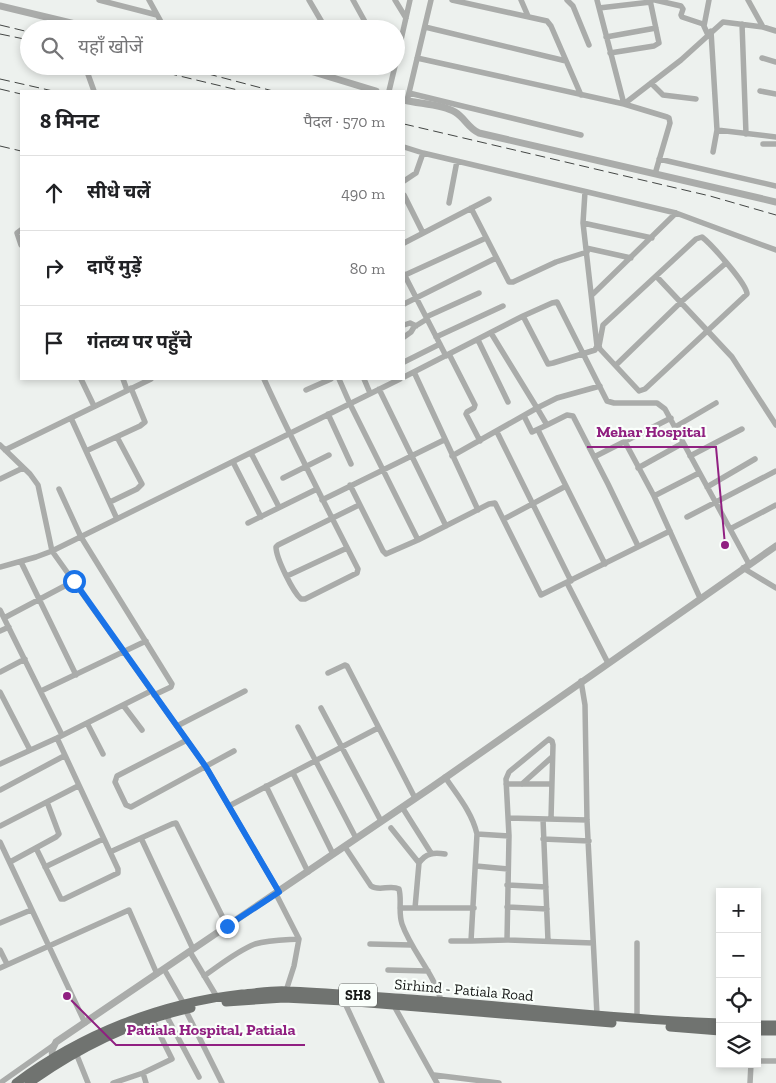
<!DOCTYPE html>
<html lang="hi">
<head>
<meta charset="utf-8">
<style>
  :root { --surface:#fff; --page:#f2f2f2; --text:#202124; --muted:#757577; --line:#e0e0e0 }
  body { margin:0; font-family:"Zilla Slab","Noto Sans Devanagari",serif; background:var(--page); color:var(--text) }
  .controls { position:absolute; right:15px; bottom:15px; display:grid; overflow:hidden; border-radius:0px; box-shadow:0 2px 8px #0003 }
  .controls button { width:45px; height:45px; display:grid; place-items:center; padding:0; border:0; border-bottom:1px solid var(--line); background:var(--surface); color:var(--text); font:25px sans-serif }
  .stop { position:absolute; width:15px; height:15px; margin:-11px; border:4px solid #1a73e8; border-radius:50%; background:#fff }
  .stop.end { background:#1a73e8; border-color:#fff; box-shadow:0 1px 5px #0008 }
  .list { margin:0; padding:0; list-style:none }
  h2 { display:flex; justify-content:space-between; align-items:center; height:65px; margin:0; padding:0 20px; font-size:21px }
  h2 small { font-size:16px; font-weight:400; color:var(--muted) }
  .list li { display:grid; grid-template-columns:32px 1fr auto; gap:15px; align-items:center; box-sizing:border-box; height:75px; padding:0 20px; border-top:1px solid var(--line) }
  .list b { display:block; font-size:19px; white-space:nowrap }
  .list em { font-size:16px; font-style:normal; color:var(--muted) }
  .icon { flex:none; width:28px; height:28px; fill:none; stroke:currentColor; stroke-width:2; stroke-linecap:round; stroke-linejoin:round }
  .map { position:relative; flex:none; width:776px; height:1083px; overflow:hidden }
  .search { position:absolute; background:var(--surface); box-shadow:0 2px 8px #0003; left:20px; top:20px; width:385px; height:55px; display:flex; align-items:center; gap:12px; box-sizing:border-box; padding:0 18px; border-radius:28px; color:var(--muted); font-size:19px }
  .panel { position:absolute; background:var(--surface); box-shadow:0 2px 8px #0003; left:20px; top:90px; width:385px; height:290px; border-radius:0px }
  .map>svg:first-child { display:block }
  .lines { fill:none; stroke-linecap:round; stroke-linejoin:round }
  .minor { stroke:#aaacaa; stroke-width:5.5 }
  .tertiary { stroke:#aaacaa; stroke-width:7 }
  .primary { stroke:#707370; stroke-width:9 }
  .rail { stroke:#434644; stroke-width:1; stroke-dasharray:10 5; stroke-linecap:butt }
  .route { stroke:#1a73e8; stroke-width:6 }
  .labels { text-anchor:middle; stroke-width:4.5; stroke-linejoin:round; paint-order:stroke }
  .shield { fill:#fafffb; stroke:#5a5d5a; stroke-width:1 }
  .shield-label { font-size:14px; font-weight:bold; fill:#151715 }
  .street-label { font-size:15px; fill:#151715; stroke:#fafffb }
  .leader { fill:none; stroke:#902081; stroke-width:2 }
  .callout-dot { fill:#902081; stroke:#fafffb; stroke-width:2 }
  .callout-label { font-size:16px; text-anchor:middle; font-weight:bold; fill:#902081; stroke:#fafffb; stroke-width:4.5; stroke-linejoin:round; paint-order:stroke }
</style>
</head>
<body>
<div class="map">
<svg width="776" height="1083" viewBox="0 0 776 1083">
  <rect width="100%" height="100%" fill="#edf1ee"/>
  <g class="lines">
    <path class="minor" d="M99,0L157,15
      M149,0L165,29
      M309,0L326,29
      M353,0L369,29
      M395,0L406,18
      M452,0L547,21L551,26L581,95
      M521,0L528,16
      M567,0L573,6L589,45
      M597,0L624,104L681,60L723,22L763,27L776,31
      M655,0L681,6L683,9L681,15L682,17L703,24L708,35
      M748,0L763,27
      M599,8L651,2
      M742,24L746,134
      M704,26L709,0
      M425,27L566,61
      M711,31L717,130L713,152
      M606,37L656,28
      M610,53L654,46L659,43L650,0
      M417,58L624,104L667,117L669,118L670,123L655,174
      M762,58L776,62
      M396,62L410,0
      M85,66L94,91
      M651,83L663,95L696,99
      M389,91L395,66
      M760,91L776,94
      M409,93L581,135
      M407,101L431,0
      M717,130L776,137
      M763,144H776
      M404,147L423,153L676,213L776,250
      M659,159L776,186
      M404,181L416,173L423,153
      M404,195L423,233
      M449,203L457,161
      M471,208L509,282H513L556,262L587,252
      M583,223L652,238
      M21,230L17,233L21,245
      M702,237C711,244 747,284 747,294L645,389L639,391L600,349L599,346L603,325L696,239Z
      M404,243L489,199
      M586,248L631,258
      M404,274L446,356
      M405,275L486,238
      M657,277L732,357L776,425
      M593,294L676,213
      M404,304L496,258
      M523,316L548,364L553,363L595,350L597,346L583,223L585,192
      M426,317L479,293
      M404,325L410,323L416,326
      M491,333L537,408L557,398L600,386
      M404,337L411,332L414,327L427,319
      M436,337L503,306
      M478,340L508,402
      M449,354L475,405L474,408L467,412L466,414L480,441
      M404,362L440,344
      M616,365L681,302L726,263
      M414,372L478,510
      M404,377L523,316L552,303L557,302L607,401L614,403H657L665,409L749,564
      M81,379L94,406
      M123,379L127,390
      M264,379C293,443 326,506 358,569L357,573L305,599H301C293,592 276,558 276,547L278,545L359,505
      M339,379L350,404L418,540
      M364,379L370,393
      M379,389L446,526
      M306,390L331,379
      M328,414L351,464
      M524,416L532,432L547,425
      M71,418L117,519
      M675,427L716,403
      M538,430L605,564
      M497,432L571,581
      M625,442L654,496L700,598
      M0,445L30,474L38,485L52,551L206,767L279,892
      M5,450L151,379
      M86,451L140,426L145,422L131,388
      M251,453L279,507
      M452,456L537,408L547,425L567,415L573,416L608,484L638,546
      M690,456L742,429
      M594,457L671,418
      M233,462L261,517
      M638,468L683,443
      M283,478L329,455
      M0,479L23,468
      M350,485L383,551L386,554L418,540L489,504L495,503L541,595L670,531
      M707,487L755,459
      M59,489L81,537L172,684L171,687L154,695
      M654,496L699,473
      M322,500L444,440
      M110,502L137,489L142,484L117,437
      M687,517L776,471
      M504,519L566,486
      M248,523L317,489
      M730,529L776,505
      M21,562L76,675
      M0,567L36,557L52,551L400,379
      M743,568L776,588
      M287,576L347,548
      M567,583L608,663
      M0,610L62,735
      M4,618L74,581
      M0,631L9,627
      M0,672L25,659
      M328,673L345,665L347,666L415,798
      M581,681L585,705L587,820L597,1015
      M41,691L146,641
      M0,692L30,750
      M123,705L142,730
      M321,708L381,821
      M87,723L103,754
      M177,726L245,691
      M298,727L356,838
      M187,740L117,776L115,782L126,805L131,807L234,751
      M0,764L57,738L151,691
      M293,773L333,854
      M445,777C457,795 472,812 477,834L471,941H451
      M506,784H552
      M522,784L552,757
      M266,786L308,872
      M0,790L64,756
      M229,806L378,728
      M402,807L431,853
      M508,818L587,820
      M543,819L548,941
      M0,826L78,786
      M391,828L419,863
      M477,834L509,836
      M141,838L193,949
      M543,839L589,841
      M0,842L85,1023
      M345,847L371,886C380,892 390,884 399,889C402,900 398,912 402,924C412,952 434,973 441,1001
      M36,848L61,899H64L118,873V869L57,738
      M110,852L172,824L176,823L227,926
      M10,862L56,837L59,834L47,802
      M476,866L508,869
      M45,867L103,839
      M507,885L546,887
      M276,894L299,939L294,966L285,994
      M507,907L547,909
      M400,908H474
      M415,908L419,863C426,853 434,852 445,854
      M0,923L31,910
      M507,940L509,836L506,779L509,772L549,739L552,741L553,745L551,819
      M471,941L507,940L593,943
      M637,943V1019
      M370,944L411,945
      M0,950L7,964
      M190,952L217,997
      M0,968L129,910L157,974
      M164,969L184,1004
      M388,970L428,971
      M204,976C220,965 237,951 255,944C269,940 285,940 299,939
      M344,1001L382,1083
      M393,1004L437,1083
      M185,1009L222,1083
      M166,1015L199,1077
      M76,1053L88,1083
      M757,1061H776
      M143,1073L146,1083
      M434,1075L499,1083
      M0,1083L54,1045
      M113,1083L143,1073L172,1059L152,1019
      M750,1083L751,1064"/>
    <path class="tertiary" d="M0,6L96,29
      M265,66L307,70L376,91
      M404,100C419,104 442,104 455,112C465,118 468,128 479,133L776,202
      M53,1061L52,1050L56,1042L432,787L776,546"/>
    <path class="primary" d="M226,1002L284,998L344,1001L612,1023
      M757,1025H776
      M670,1027L720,1031
      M757,1031H776
      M16,1083C82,1034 160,1003 242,994C257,993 272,990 287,991C328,992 370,997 411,999C514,1006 617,1020 720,1023
      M29,1083C78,1048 133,1021 191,1008"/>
    <path class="rail" d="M0,25L29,32
      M0,34L29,40
      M138,66L242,91
      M178,66L273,91
      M0,79L53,91
      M0,89L21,94
      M404,124L710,196L776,215
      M0,146L21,151"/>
  </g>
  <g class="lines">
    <path class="route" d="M74,581L206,767L279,892L227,926"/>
  </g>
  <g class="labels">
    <rect class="shield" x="339" y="983.5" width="38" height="23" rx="4"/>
    <g class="shield-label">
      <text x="358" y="1000">SH8</text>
    </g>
    <g class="street-label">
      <text transform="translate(464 990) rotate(5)" y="5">Sirhind - Patiala Road</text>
    </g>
  </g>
  <path class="leader" d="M725 545L716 447H587M67 996L116 1045H305"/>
  <g class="callout-dot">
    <circle cx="725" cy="545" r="5"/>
    <circle cx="67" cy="996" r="5"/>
  </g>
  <g class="callout-label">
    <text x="651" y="437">Mehar Hospital</text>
    <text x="211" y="1035">Patiala Hospital, Patiala</text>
  </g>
</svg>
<div class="controls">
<button>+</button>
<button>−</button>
<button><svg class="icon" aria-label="locate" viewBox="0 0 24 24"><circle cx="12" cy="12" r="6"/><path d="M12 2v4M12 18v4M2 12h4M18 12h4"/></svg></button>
<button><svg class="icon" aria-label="layers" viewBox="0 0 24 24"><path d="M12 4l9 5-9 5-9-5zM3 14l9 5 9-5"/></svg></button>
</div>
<div class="stop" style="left:74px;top:581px"></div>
<div class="stop end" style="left:227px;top:926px"></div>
<div class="search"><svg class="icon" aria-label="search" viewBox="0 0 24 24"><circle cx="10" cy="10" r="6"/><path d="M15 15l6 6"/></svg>यहाँ खोजें</div>
<section class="panel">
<h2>8 मिनट<small>पैदल · 570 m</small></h2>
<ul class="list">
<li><svg class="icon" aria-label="ahead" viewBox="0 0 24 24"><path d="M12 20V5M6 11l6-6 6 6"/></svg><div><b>सीधे चलें</b></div><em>490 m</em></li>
<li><svg class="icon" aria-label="right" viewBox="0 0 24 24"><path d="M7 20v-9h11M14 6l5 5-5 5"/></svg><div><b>दाएँ मुड़ें</b></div><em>80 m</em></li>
<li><svg class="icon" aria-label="arrive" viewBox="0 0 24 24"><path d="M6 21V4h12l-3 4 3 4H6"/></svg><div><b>गंतव्य पर पहुँचे</b></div></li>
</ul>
</section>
</div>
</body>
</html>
